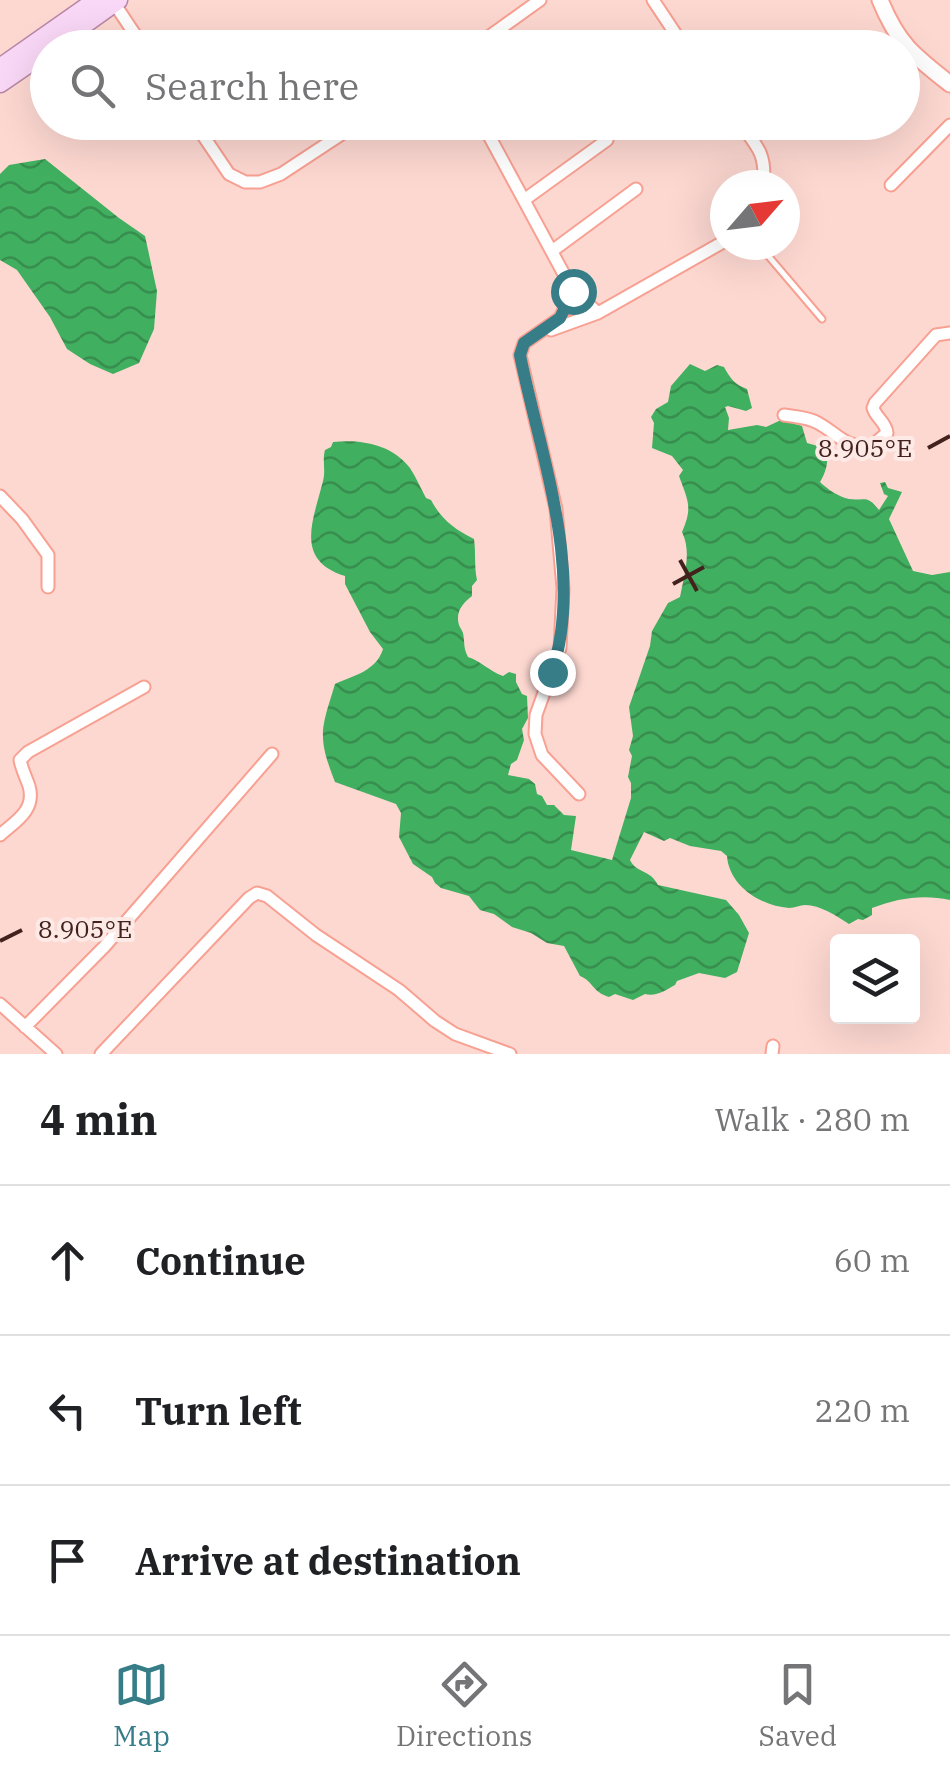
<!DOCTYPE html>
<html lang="en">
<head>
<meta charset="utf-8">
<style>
  :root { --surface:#fff; --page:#f2f2f2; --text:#202124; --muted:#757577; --line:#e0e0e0; --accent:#367d88 }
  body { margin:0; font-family:"IBM Plex Serif",serif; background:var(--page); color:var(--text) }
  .controls { position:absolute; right:30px; bottom:30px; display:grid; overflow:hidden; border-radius:10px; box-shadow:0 10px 40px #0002 }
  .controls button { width:90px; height:90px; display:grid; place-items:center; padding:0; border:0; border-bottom:2px solid var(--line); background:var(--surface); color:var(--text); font:50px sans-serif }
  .compass { position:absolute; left:710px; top:170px; width:90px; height:90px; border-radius:50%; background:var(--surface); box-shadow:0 10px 40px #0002; rotate:62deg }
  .stop { position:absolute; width:30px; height:30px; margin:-22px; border:8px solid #367d88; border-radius:50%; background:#fff }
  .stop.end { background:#367d88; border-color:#fff; box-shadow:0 2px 10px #0008 }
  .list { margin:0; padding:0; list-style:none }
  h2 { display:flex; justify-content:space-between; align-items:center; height:130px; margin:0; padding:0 40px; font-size:42px }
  h2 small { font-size:32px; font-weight:400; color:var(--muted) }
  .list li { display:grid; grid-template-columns:65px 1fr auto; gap:30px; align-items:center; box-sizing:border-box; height:150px; padding:0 40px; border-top:2px solid var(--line) }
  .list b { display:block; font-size:38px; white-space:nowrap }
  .list em { font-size:32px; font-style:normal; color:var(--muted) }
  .icon { flex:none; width:55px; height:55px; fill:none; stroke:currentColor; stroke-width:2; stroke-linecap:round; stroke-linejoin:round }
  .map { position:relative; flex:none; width:950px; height:1054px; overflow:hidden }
  .search { position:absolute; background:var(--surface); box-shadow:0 10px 40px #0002; left:30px; right:30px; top:30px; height:110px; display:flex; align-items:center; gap:25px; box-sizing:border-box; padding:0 35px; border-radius:55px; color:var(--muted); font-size:38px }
  .sheet { height:580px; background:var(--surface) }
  nav { display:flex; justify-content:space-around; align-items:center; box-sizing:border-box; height:140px; border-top:2px solid var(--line); background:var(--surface); font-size:28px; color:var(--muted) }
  nav a { display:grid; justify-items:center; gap:5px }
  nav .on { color:var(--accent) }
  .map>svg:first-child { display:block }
  .water { fill:url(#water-waves) }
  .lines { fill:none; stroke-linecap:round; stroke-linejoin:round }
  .lane-casing { stroke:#f8a092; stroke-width:9 }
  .street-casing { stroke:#f8a092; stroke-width:15 }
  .secondary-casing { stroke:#f8a092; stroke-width:19 }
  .primary-casing { stroke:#b786a6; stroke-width:21 }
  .lane { stroke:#fff; stroke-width:5 }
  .street { stroke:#fff; stroke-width:11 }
  .secondary { stroke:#fff; stroke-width:15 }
  .primary { stroke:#f9d7f6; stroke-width:18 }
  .route { stroke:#367d88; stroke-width:12 }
  .ticks { fill:none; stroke:#43211c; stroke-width:4 }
  .ticks-label { font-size:25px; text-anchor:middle; fill:#43211c; stroke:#fdeae7; stroke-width:8; stroke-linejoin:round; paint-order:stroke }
</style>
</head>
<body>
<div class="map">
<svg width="950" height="1054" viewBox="0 0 950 1054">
  <defs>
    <pattern id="water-waves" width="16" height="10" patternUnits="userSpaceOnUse" patternTransform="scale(2.5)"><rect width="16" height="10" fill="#40af5f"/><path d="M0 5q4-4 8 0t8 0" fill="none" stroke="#378e4e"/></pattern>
  </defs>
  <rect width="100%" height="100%" fill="#fdd8d1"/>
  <path class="water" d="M45,159L119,218L145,236L157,291L154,329L139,363L113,374L90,364L67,349L50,317L17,270L0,260V174L9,165Z
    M690,364L705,371L717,365L724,367C730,378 735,385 747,389L752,408L746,411L728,406L725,407L729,418L728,430L757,425L766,427L781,420L802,426L807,443L825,448C830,459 826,472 820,482C827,489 839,497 849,499C865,501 867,494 879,510L888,496L884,494L880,483L885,482L888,488L902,492L889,519L913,571L932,575L950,572V900C923,894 898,898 872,908V915L863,920L858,919L849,924C837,916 820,905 805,905C800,905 795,908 789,908C761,906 729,886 727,856L721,851L690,846L670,838L664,841L644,832L630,860C637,874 650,869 658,885L726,900L739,915L749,933L737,972L725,978L699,973L677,981L675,985C666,990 656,997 645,994L633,1000L615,994L609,997C592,992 593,981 580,976L564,946L547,943L531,933L512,927L494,914L480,910L469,896L441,888L435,883L432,877L413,864L399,837L401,813L396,804L335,782C317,736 321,730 335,684C355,675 376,671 383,649L370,632L345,584V576C294,560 313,521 323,481C326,470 322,461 325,450L331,447L333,442C360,439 392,444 410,468C416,477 421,489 426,498L431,500C441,519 454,529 474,539C476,553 474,566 477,580L472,586V596C463,603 455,612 459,625C460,628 462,630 463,633C465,643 463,647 468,657C481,661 489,671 503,676L509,672L516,674V682L522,694L527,696L528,718L522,729L524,740L517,760L511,764L508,775L529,779L535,784L537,794L542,796L547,805H554L564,815L576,816L571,850L612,860L631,798V783L628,777L632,756L629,750L633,736L629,707L650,646L652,631L668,603L680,597C684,576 692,552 682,532C693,507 688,501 679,476L683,470L672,456L652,448L654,423L651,417L656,409L668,402L671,386Z"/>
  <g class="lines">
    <defs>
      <path id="lane" d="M759,245L822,319"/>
      <path id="street" d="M653,0L685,48
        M114,3L144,48
        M473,48L540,0
        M194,122L229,174L245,182H260L281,174L360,122
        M480,122L486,130L573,291L598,313
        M739,122C757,146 767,154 763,185
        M891,185L950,125
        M524,200L607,140
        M552,251L636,189
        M573,291L560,318L524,343L520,355L556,509L563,588L560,648L536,715L535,734L542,755L579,794
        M551,330L598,313L725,241
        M784,415C795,417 808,417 818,423C840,435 842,447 872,446L887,433C886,422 876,418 873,408L875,403L936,335L950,333
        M0,496L22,519L48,555V587
        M0,835C16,821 36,810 29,786C26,777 22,770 20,760L28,752L144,687
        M0,1004L56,1054
        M25,1027L104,947L272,754
        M101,1054L249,898L257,893L267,896L316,935L399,990L435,1021L455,1034L510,1054
        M772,1054L773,1046"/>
      <path id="secondary" d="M880,0C898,44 913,55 950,84"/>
      <path id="primary" d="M51,48L118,0
        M0,68L97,0
        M0,83L48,50"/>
    </defs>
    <use href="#lane" class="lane-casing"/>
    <use href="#street" class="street-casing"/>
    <use href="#secondary" class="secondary-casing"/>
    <use href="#primary" class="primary-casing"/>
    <use href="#lane" class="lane"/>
    <use href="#street" class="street"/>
    <use href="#secondary" class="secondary"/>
    <use href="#primary" class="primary"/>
  </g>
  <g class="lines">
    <path class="route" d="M552,672C585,572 540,454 520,355L524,343L560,318L573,291"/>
  </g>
  <path class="ticks" d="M928,448L950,436M680,560L697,591M673,584L704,567M0,941L22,930"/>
  <g class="ticks-label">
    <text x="865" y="457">8.905°E</text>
    <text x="85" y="938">8.905°E</text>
  </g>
</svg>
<div class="controls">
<button><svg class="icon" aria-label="layers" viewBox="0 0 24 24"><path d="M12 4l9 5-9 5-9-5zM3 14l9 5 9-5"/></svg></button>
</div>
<svg class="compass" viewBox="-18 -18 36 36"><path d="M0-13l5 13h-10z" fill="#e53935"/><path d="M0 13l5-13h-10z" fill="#757577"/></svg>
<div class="stop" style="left:573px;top:291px"></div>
<div class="stop end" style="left:552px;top:672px"></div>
<div class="search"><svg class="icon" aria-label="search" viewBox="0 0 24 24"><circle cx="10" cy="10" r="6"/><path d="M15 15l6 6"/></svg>Search here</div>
</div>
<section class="sheet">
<h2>4 min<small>Walk · 280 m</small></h2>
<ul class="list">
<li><svg class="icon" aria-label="ahead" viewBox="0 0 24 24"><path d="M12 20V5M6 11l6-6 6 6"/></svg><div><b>Continue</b></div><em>60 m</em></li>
<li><svg class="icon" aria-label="left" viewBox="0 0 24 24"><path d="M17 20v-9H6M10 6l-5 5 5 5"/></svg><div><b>Turn left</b></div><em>220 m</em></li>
<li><svg class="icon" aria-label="arrive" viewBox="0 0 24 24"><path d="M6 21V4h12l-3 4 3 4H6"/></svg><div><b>Arrive at destination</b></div></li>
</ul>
</section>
<nav>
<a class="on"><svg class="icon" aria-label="map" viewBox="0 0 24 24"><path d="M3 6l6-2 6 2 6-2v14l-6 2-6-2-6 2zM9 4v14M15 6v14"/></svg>Map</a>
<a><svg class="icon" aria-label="directions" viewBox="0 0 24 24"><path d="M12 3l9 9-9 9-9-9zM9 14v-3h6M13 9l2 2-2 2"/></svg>Directions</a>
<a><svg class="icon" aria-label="saved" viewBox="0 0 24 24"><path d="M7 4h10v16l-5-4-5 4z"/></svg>Saved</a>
</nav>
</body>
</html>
